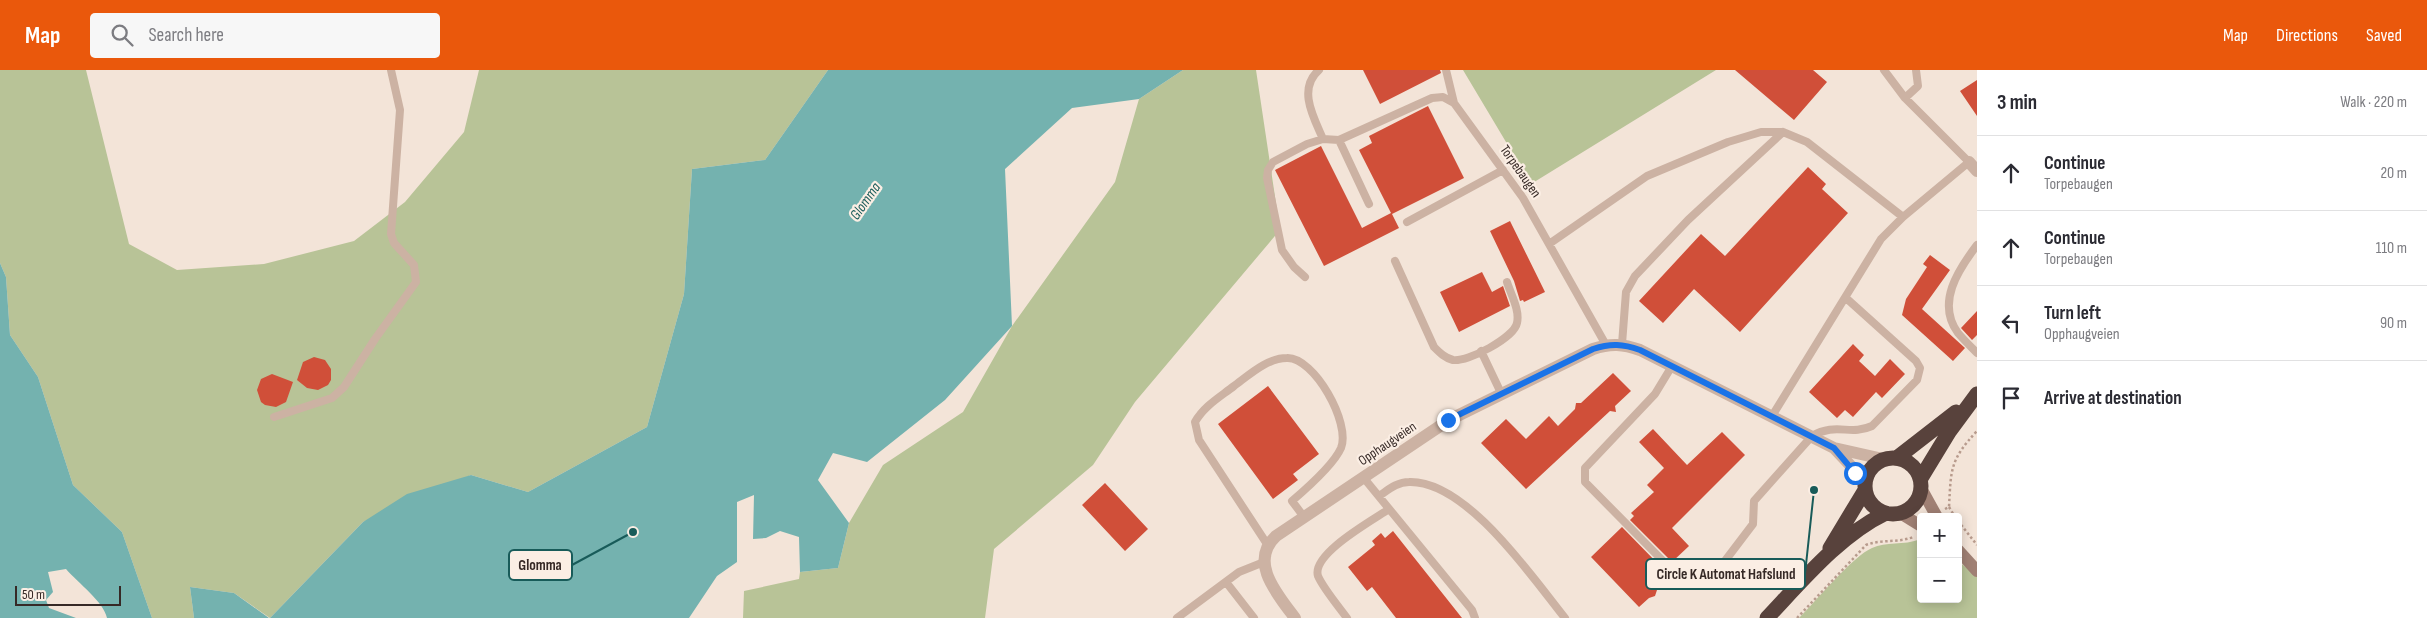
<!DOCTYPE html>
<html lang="en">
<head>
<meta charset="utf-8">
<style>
  :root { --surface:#fff; --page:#f7f7f7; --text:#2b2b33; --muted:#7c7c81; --line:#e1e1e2; --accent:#ea580c }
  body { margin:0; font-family:"Sofia Sans Condensed",sans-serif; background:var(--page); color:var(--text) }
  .controls { position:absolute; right:15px; bottom:15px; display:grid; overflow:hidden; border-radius:5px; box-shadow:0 2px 12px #0003 }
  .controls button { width:45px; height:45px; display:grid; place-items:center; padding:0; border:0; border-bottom:1px solid var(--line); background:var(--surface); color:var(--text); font:25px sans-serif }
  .scale { position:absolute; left:15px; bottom:12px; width:106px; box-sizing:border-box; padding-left:5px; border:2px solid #362926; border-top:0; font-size:14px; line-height:18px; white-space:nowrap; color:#362926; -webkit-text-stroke:4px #fbeee4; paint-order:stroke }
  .stop { position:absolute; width:15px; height:15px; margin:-11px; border:4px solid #1a73e8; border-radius:50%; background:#fff }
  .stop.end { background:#1a73e8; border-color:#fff; box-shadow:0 1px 5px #0008 }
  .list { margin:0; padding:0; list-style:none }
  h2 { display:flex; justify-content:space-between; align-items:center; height:65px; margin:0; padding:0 20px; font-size:21px }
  h2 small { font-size:16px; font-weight:400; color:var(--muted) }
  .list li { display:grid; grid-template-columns:32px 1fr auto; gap:15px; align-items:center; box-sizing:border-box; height:75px; padding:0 20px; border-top:1px solid var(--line) }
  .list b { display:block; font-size:19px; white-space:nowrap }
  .list p { margin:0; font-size:16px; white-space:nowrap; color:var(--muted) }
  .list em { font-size:16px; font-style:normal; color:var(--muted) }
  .icon { flex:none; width:28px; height:28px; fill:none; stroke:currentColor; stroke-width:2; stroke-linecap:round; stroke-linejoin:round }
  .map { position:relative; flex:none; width:1977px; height:548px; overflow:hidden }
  header { display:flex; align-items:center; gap:30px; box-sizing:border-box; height:70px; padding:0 25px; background:var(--accent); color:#fff }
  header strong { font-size:24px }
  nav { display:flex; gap:28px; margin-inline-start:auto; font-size:18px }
  .search { width:350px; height:45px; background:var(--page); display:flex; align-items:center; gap:12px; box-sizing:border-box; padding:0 18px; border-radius:5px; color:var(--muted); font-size:19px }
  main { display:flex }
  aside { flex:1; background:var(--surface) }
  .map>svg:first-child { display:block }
  .green { fill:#b8c397 }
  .water { fill:#74b2af }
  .building { fill:#d04f39 }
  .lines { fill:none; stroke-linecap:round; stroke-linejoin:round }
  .path { stroke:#b89b8d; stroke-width:2.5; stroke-dasharray:2.5 2.5; stroke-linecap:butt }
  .lane { stroke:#ccb2a3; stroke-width:8 }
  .street { stroke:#ccb2a3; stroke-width:12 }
  .secondary { stroke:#a08074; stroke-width:12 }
  .highway { stroke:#58423c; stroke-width:15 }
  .route { stroke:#1a73e8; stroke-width:6 }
  .labels { text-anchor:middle; stroke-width:4.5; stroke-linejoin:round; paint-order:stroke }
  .street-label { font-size:14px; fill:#362926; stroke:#fbeee4 }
  .water-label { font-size:15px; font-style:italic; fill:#185b59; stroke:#fbeee4 }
  .leader { fill:none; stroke:#185b59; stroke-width:2 }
  .callout-dot { fill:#185b59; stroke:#fbeee4; stroke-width:2 }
  .callout { fill:#fbeee4; stroke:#185b59; stroke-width:2 }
  .callout-label { font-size:15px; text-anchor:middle; font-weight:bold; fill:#362926 }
</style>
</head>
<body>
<header>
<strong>Map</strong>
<div class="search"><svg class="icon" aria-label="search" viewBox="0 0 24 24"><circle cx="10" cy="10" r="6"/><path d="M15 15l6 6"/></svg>Search here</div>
<nav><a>Map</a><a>Directions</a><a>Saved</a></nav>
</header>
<main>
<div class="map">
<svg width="1977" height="548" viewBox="0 0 1977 548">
  <rect width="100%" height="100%" fill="#f3e4d8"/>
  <path class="green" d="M0,0H86L129,174L177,200L264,194L354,171L405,132L464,62L479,0H828L765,90L692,99L684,224L647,357L528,422L471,405L363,452L270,548L234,523L190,517L194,548H152L122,462L73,415L38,307L10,265L6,207L0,193Z
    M1183,0H1256L1280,160L1135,332L1093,395L994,479L985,548H743L744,521L799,509L800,502L838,498L849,453L883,395L963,342L1012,256L1115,112L1139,29Z
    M1463,0H1716L1531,114Z
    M1921,469V529H1958V491L1977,506V548H1799C1816,531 1853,486 1872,478C1886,471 1903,476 1921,469Z"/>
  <path class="water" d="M828,0H1183L1139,29L1072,38L1005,99L1012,256L945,330L867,392L833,383L818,410L849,453L838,498L800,502L799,467L780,461L766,468L753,469L754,425L737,432V492L717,506L689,548H270L363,452L407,424L471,405L528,422L647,357L684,224L692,99L765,90Z
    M0,193L6,207L10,265L38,307L73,415L122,462L152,548H107C104,532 78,513 66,499L48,502L53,522L46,530L49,538L76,548H0Z
    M190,517L234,523L269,548H194Z"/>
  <path class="building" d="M1363,0H1440L1441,3L1380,34Z
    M1735,0H1813L1827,12L1794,50Z
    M1977,10V46L1960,21Z
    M1428,36L1464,108L1392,144L1399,158L1324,196L1275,100L1321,76L1362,158L1391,143L1359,80L1372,73L1369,66Z
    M1808,97L1826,114L1822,119L1848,143L1740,262L1694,219L1663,253L1639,231L1701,164L1725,186Z
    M1510,151L1545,222L1524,232L1523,230L1520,231L1514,211L1490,161Z
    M1930,185L1950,200L1922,239L1965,278L1953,291L1902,245L1906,229L1927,197L1923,194Z
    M1482,202L1492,222L1503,216L1510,236L1459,262L1440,222Z
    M1977,241V265L1972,270L1961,258Z
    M1853,274L1864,285L1859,291L1875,306L1890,289L1905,304L1882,328L1876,322L1853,347L1845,340L1837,348L1809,322Z
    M314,287L325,290L331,299V310L328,315L318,320L307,318L297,310L303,292Z
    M1613,303L1631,321L1615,336L1616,342L1610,341L1526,419L1481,373L1506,349L1526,369L1549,346L1558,356L1575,339L1576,333H1581Z
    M272,304L293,312L286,332L276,337L265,335L261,332L257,320L261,309Z
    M1268,316L1319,384L1293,404L1298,410L1273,429L1218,354Z
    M1653,359L1687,395L1722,362L1745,385L1672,458L1689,476L1672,492L1630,450L1634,446L1631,443L1654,422L1647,415L1664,398L1639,372Z
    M1105,413L1148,459L1125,481L1082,435Z
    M1622,457L1664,500L1660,503L1667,510L1657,520L1655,526L1649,528L1639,537L1591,487Z
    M1393,461L1462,548H1396L1372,517L1367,521L1348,497L1375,475L1372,471L1381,463L1385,468Z"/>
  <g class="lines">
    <path class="path" d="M1949,437L1955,447
      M1945,439L1949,437C1951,399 1950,390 1977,361
      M1958,451L1977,475
      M1797,548L1866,475C1882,469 1898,473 1913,467"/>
    <path class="lane" d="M1319,0C1297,19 1314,48 1323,69
      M1446,0L1454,33
      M1905,28L1918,16L1916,0
      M1339,70L1369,134
      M1407,152L1503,100
      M1549,174L1647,106L1728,72L1761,62H1783L1807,72L1903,147
      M1977,175C1958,200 1936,233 1958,263C1964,270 1971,277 1977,283
      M1395,191L1434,277C1440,283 1445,288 1453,290C1468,292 1514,268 1517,253C1520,240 1511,225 1507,212
      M1305,207L1294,197L1282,180L1267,108L1268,100L1273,92L1307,74L1323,69L1339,70L1432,28L1443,27L1454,33L1523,128L1606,275
      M1622,274L1626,222L1635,206L1688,150L1783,62
      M1481,281L1501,323
      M1672,296L1655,324L1585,398V412L1669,497L1681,507L1689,509L1700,510L1715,504L1753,454L1754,431L1812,366C1836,352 1850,366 1872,356L1917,310L1920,298L1916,291L1846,228
      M1772,346L1881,169L1903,147L1969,92L1905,28L1884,0
      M274,347L332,328L344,317L375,269L416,212L414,195L394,173L391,164L400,40L391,0
      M1363,407L1472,540L1475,548
      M1379,426C1388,420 1397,412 1409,412C1466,410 1532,507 1565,548
      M1267,474L1199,370L1195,352C1204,336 1220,327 1234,316C1249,305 1267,288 1287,288C1314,287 1351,353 1341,378C1334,394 1306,419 1292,431L1304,447
      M1226,512L1254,548
      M1177,548L1239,502L1264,492
      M1347,548C1339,537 1323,518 1318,506C1311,484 1373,450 1389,439"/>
    <path class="street" d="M1969,92L1977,101
      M1834,378L1865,411
      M1295,548C1278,525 1248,492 1276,466L1449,350L1593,279C1611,273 1623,274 1640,280L1834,378L1883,389"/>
    <path class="secondary" d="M1922,420L1937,447
      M1900,443L1921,456
      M1958,480L1977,501"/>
    <path class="highway" d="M1898,387L1956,342
      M1865 416a28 28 0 1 1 56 0a28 28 0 1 1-56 0Z
      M1921,408L1949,362L1977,324
      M1830,478L1865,420
      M1767,548C1802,511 1840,465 1886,443"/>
  </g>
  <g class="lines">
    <path class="route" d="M1448,350L1593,279C1611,273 1623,274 1640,280L1834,378L1855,403"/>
  </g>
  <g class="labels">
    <g class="street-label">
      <text transform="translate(1521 101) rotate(55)" y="5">Torpebaugen</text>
      <text transform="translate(1387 373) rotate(-34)" y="5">Opphaugveien</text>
    </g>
    <g class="water-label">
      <text transform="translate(865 131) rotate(-55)" y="5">Glomma</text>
    </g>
  </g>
  <path class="leader" d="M633 462L572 495M1814 420L1805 504"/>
  <g class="callout-dot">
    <circle cx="633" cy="462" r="5"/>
    <circle cx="1814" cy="420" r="5"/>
  </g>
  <g class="callout">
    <rect x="509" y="480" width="63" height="30" rx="5"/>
    <rect x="1646" y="489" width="159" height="30" rx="5"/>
  </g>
  <g class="callout-label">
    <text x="540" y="500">Glomma</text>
    <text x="1726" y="509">Circle K Automat Hafslund</text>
  </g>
</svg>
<div class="controls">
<button>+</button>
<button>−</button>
</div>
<div class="scale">50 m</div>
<div class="stop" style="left:1855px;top:403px"></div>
<div class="stop end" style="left:1448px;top:350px"></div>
</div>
<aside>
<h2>3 min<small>Walk · 220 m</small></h2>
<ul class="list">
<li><svg class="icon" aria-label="ahead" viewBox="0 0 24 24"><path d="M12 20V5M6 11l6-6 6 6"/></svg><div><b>Continue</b><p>Torpebaugen</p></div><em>20 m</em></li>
<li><svg class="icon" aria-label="ahead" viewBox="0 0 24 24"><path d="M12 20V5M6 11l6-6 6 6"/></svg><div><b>Continue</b><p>Torpebaugen</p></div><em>110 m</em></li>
<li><svg class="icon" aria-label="left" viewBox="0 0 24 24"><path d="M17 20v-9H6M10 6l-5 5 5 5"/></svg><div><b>Turn left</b><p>Opphaugveien</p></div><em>90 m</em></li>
<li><svg class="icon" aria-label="arrive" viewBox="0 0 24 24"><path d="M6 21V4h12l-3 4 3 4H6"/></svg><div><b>Arrive at destination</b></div></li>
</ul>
</aside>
</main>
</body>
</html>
